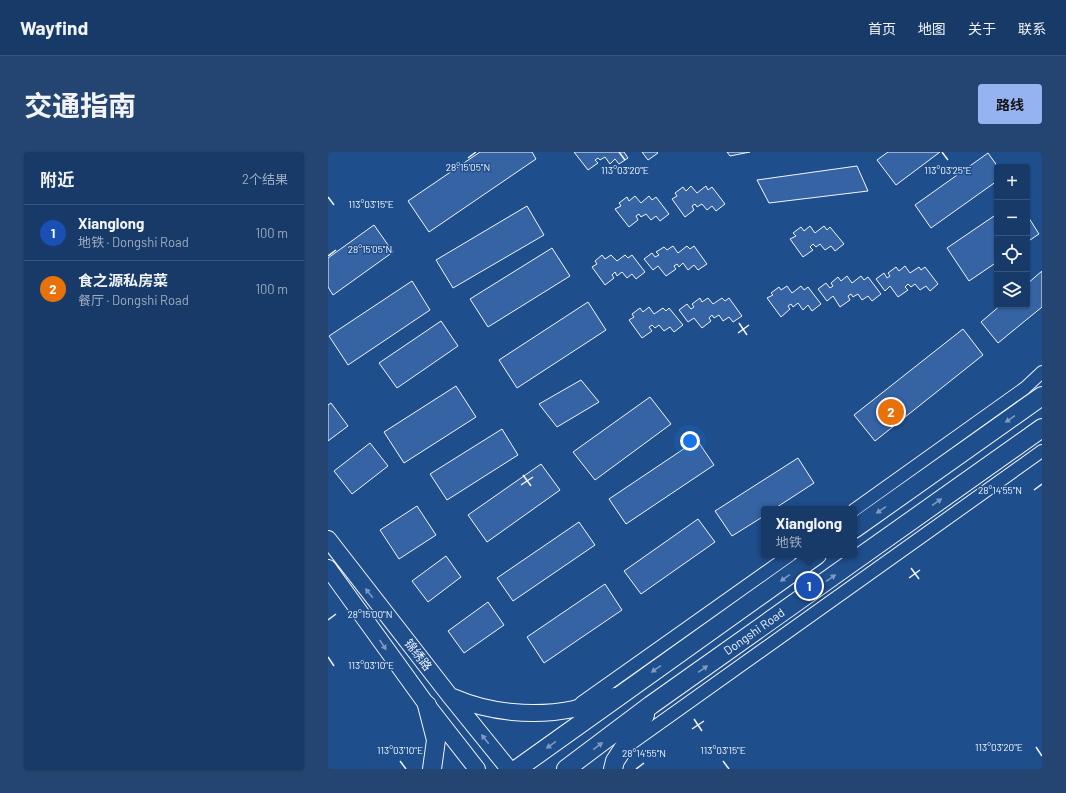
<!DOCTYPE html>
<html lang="zh">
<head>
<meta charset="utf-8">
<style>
  :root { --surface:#173a69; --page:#244571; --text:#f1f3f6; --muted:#9eadc0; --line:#36547d; --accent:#95b2f1 }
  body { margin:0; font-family:Barlow,"Noto Sans SC",sans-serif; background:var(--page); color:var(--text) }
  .controls { position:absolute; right:12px; top:12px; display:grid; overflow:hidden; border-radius:4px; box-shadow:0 1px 3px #0004 }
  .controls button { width:36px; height:36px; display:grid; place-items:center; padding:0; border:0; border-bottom:1px solid var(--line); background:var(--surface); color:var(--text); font:20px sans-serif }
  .you { position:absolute; left:362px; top:289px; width:14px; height:14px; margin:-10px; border:3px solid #fff; border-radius:50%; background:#1a73e8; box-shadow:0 0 0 6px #1a73e833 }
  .badge { display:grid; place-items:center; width:26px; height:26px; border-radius:50%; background:var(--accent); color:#fff; font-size:13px; font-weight:700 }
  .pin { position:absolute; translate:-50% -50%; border:2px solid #fff; box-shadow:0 1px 4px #0006 }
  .popup { position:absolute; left:433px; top:354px; width:96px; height:52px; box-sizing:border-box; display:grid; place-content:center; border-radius:4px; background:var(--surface); filter:drop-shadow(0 1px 3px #0005); font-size:13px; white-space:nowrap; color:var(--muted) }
  .popup b { font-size:15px; color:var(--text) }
  .popup::after { content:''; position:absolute; left:50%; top:100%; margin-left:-8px; border:8px solid transparent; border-top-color:var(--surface) }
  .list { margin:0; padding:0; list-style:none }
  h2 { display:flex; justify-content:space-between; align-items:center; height:52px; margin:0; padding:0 16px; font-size:17px }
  h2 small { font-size:13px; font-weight:400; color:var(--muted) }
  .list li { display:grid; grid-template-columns:26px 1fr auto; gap:12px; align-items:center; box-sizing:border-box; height:56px; padding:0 16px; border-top:1px solid var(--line) }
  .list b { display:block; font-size:15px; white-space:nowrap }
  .list p { margin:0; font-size:13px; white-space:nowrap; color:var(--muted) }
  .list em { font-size:13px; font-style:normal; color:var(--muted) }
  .icon { flex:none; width:22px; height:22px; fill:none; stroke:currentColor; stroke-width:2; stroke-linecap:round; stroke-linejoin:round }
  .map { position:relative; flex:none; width:714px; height:617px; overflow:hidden; border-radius:4px }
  header { display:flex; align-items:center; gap:24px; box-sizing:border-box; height:56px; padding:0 20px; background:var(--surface); border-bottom:1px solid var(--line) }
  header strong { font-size:19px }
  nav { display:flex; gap:22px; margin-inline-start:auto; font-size:14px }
  .intro { display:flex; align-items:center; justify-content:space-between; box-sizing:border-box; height:96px; padding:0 24px }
  h1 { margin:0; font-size:28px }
  .button { padding:10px 18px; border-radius:4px; background:var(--accent); color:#111; font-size:14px; font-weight:700 }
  main { display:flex; gap:24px; padding:0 24px }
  aside { flex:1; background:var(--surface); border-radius:4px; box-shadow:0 1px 3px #0004 }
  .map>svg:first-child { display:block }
  .building { fill:#3563a3; stroke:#f2f6ff }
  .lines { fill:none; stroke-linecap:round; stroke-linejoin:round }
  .street-casing { stroke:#f2f6ff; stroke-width:14 }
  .secondary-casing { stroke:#f2f6ff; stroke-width:18 }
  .primary-casing { stroke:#f2f6ff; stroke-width:20 }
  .street { stroke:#1f4e8c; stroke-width:12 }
  .secondary { stroke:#1f4e8c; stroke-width:16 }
  .primary { stroke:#1f4e8c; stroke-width:18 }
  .oneway { fill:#7e9ac0 }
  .ticks { fill:none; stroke:#f2f6ff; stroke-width:1.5 }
  .labels { text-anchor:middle; stroke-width:3; stroke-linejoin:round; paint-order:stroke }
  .street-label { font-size:12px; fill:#f2f6ff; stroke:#1f4e8c }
  .ticks-label { font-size:10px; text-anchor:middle; fill:#f2f6ff; stroke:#1f4e8c; stroke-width:3; stroke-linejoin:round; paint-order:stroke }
</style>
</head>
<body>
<header>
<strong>Wayfind</strong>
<nav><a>首页</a><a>地图</a><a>关于</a><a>联系</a></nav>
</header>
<div class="intro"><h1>交通指南</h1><a class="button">路线</a></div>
<main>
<aside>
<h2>附近<small>2个结果</small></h2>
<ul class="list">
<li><span class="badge" style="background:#1a4fb4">1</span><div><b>Xianglong</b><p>地铁 · Dongshi Road</p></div><em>100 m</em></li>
<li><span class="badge" style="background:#e8710a">2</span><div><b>食之源私房菜</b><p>餐厅 · Dongshi Road</p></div><em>100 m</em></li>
</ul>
</aside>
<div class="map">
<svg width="714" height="617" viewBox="0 0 714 617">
  <rect width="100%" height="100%" fill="#1f4e8c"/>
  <path class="building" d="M152,0H204L208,7L101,80L80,49Z
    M246,0H296L300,6L291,12L287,7L282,12L277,5L272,8L270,6L267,8L270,11L260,18Z
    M314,0H329L330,1L320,8Z
    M399,0H422L402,4Z
    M560,0H612L568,33L549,8Z
    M660,1L670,15L669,29L603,76L587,53Z
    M529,14L540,39L441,51L429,28Z
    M363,34L369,41L378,34L380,38L384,35L397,52L388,59L384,54L379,58L374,52L369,55L367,52L364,54L366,58L357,65L344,47L349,44L347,41L355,35L358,39Z
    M307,44L313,51L321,44L324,48L328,45L341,62L332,69L328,64L323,68L318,62L313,65L311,62L308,64L310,68L301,75L287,57L293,54L291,51L299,45L301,49Z
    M199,54L216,83L125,136L108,108Z
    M669,62V110L641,129L619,96Z
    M699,63L711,82L699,90Z
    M46,73L65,100L5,143L0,135V106Z
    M482,74L487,81L496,74L499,78L502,75L516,92L507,99L503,94L497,98L492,92L488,95L485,92L482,95L485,98L475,105L462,87L468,84L465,81L473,75L476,79Z
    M345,94L350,101L359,94L362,97L366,94L379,112L370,118L366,113L360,118L355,111L351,115L349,112L346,114L348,117L338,124L330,114L325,118L316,107L324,101L327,105L331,103L328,100L336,95L339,98Z
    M224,96L242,124L160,175L142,147Z
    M274,103L277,107L283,103L289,109L297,103L300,106L304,103L317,120L308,127L304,122L299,126L294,120L289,124L287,120L284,123L286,126L277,133L264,115L269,112L267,109Z
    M577,114L582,121L591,115L593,118L597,115L610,132L602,139L598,134L592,138L587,132L583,135L580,132L577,135L580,138L570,145L562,134L557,139L548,127L556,121L559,126L562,124L560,121L568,115L571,119Z
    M714,119V155L670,191L653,170L673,153H699V132Z
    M519,124L524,131L533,124L536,128L540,125L553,142L544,149L540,144L534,148L530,142L525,145L523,142L520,144L522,148L512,155L505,144L499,149L490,137L498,131L502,136L505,134L503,131L510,125L513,129Z
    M84,129L102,158L20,213L1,184Z
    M459,134L464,141L473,134L476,138L480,135L493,152L484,159L480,153L475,158L470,151L465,155L463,152L460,154L462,157L453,165L439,146L445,143L443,141L451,135L453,138Z
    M372,146L374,150L380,146L385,152L394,146L397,149L401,146L414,164L405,170L401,165L395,169L391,163L386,166L384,163L381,166L383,169L374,176L366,166L360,170L351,158L359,152L363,157L366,155L364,152Z
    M260,150L278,178L189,236L171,208Z
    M321,155L326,162L335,156L338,159L341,156L355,173L346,180L342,175L336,179L331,173L327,176L324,173L321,175L324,179L314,186L301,168L306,165L304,162L312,156L315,160Z
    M113,169L130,194L69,236L51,211Z
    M635,177L655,203L547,289L526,263Z
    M253,228L271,250L229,275L211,252Z
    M128,234L148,265L76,311L56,280Z
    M322,245L343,272L267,328L245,300Z
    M3,251L20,274L0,289V253Z
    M174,277L190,303L119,348L102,322Z
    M369,288L386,313L298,372L281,347Z
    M42,291L60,314L24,342L6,319Z
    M470,306L486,331L446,357H436V364L404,384L387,359Z
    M213,312L232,338L159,390L140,363Z
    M89,354L108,383L71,407L52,378Z
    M370,367L387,390L313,442L296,419Z
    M251,370L267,393L185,449L169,426Z
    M118,404L133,425L100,450L84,429Z
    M277,432L294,458L216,511L199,485Z
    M160,450L176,473L136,501L120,479Z"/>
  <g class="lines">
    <defs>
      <path id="street" d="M526,358L697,236L714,220
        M253,551L462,403
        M301,593L714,299"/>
      <path id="secondary" d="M0,387L122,544L181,617
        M0,416L99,553L149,617
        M125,545C162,561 206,565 246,557C260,553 273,548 287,544"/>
      <g id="primary">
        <path d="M526,377L714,244"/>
        <path d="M99,553L108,588L104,617"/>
        <path d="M189,617L489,403"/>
        <path id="s1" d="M238,617L323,553L714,276"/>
        <path d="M285,617L287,609L317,563"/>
      </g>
    </defs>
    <use href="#street" class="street-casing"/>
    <use href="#secondary" class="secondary-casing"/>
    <use href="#primary" class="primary-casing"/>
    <use href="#street" class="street"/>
    <use href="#secondary" class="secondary"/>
    <use href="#primary" class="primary"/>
  </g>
  <defs><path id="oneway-solid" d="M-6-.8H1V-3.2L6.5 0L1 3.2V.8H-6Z"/></defs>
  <g class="oneway">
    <use href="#oneway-solid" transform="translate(682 267) rotate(145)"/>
    <use href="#oneway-solid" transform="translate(609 350) rotate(-35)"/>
    <use href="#oneway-solid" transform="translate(553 358) rotate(145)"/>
    <use href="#oneway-solid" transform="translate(457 426) rotate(145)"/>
    <use href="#oneway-solid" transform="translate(503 426) rotate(-35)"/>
    <use href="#oneway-solid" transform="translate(41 441) rotate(-128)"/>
    <use href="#oneway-solid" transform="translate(55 493) rotate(57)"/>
    <use href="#oneway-solid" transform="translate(328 517) rotate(145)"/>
    <use href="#oneway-solid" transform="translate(375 517) rotate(-35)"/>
    <use href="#oneway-solid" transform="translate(157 587) rotate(-129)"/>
    <use href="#oneway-solid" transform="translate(223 593) rotate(144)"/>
    <use href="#oneway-solid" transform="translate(270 594) rotate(-37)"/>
  </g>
  <path class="ticks" d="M291,0L297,8M614,0L620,8M140,6L148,0M0,45L6,53M0,104L8,98M411,171L419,183M410,181L421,173M195,323L203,334M193,333L205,325M706,338L714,332M583,416L591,427M581,426L592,418M0,468L8,462M0,505L6,514M366,567L374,579M364,577L376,569M708,595L714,604M72,609L78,617M395,609L401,617M308,617L316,611"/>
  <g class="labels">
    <g class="street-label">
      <text dy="4" stroke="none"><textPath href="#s1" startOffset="233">Dongshi Road</textPath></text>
      <text transform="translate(90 503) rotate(52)" y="4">锦绣路</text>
    </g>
  </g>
  <g class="ticks-label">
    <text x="140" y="19">28°15'05"N</text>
    <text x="297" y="22">113°03'20"E</text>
    <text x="620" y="22">113°03'25"E</text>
    <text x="43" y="56">113°03'15"E</text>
    <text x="42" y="101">28°15'05"N</text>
    <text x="672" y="342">28°14'55"N</text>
    <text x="42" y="466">28°15'00"N</text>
    <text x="43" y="517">113°03'10"E</text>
    <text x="671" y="599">113°03'20"E</text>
    <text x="72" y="602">113°03'10"E</text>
    <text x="395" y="602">113°03'15"E</text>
    <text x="316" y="605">28°14'55"N</text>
  </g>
</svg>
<div class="controls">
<button>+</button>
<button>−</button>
<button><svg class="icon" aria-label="locate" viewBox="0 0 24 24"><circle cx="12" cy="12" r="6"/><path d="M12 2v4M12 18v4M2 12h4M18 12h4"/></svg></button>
<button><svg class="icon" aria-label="layers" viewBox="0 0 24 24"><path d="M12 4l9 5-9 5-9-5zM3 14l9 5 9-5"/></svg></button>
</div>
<div class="you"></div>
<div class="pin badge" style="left:481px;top:434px;background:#1a4fb4">1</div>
<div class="popup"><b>Xianglong</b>地铁</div>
<div class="pin badge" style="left:563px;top:260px;background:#e8710a">2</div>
</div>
</main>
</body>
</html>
